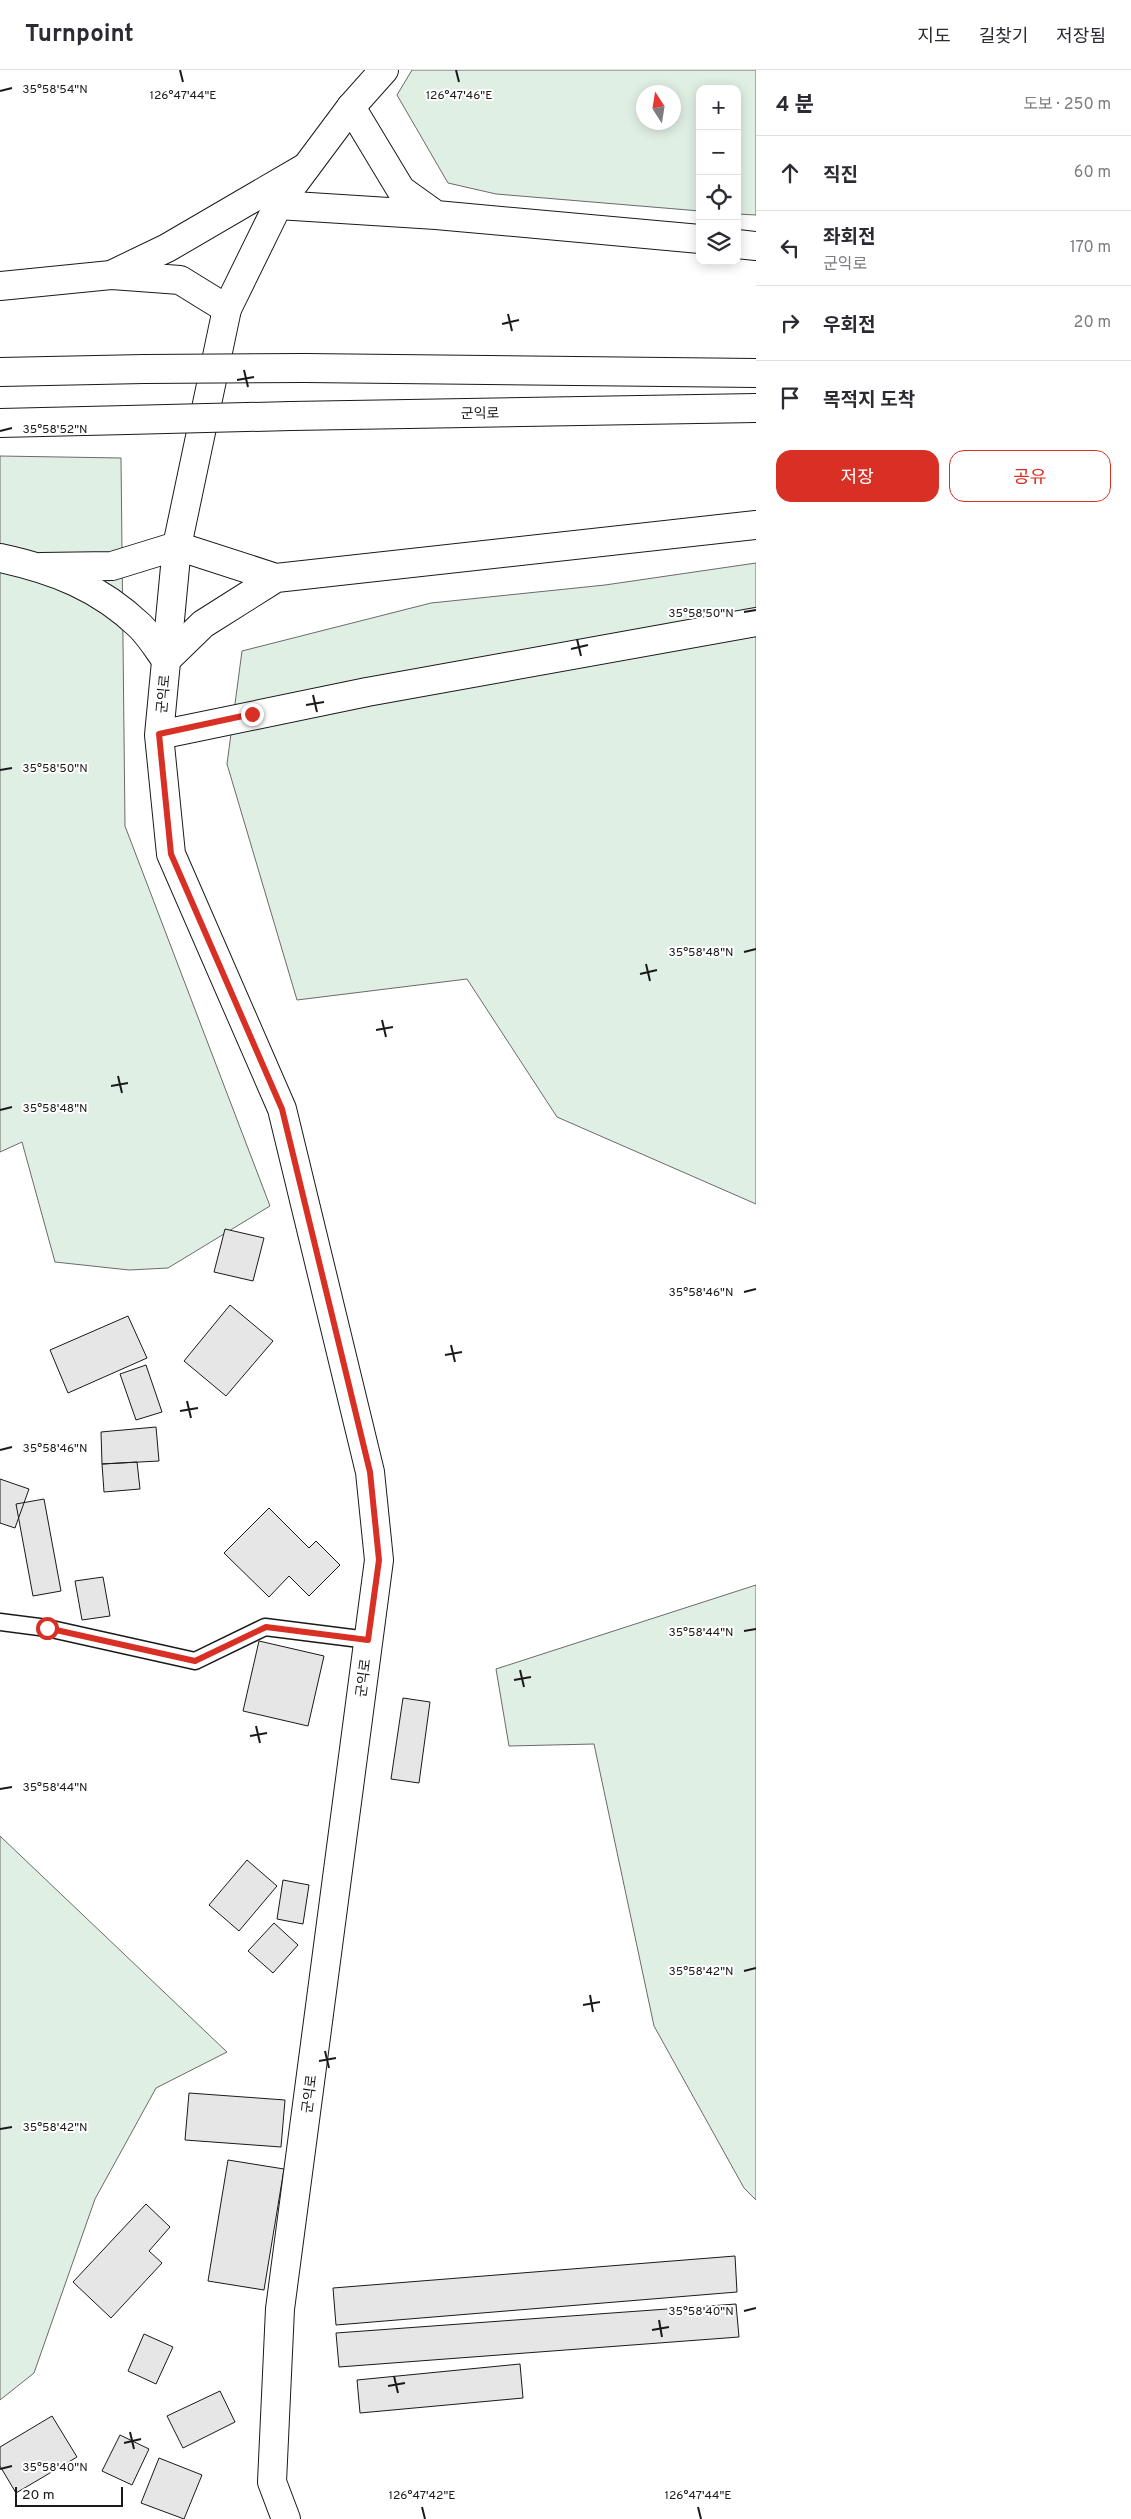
<!DOCTYPE html>
<html lang="ko">
<head>
<meta charset="utf-8">
<style>
  :root { --surface:#fff; --page:#f7f7f7; --text:#2b2b33; --muted:#7c7c81; --line:#e1e1e2; --accent:#d93025 }
  body { margin:0; font-family:Overpass,"Noto Sans KR",sans-serif; background:var(--page); color:var(--text) }
  .controls { position:absolute; right:15px; top:15px; display:grid; overflow:hidden; border-radius:10px; box-shadow:0 2px 12px #0003 }
  .controls button { width:45px; height:45px; display:grid; place-items:center; padding:0; border:0; border-bottom:1px solid var(--line); background:var(--surface); color:var(--text); font:25px sans-serif }
  .compass { position:absolute; left:636px; top:15px; width:45px; height:45px; border-radius:50%; background:var(--surface); box-shadow:0 2px 12px #0003; rotate:348deg }
  .scale { position:absolute; left:15px; bottom:12px; width:108px; box-sizing:border-box; padding-left:5px; border:2px solid #1a1a1a; border-top:0; font-size:14px; line-height:18px; white-space:nowrap; color:#1a1a1a; -webkit-text-stroke:4px #fff; paint-order:stroke }
  .stop { position:absolute; width:15px; height:15px; margin:-11px; border:4px solid #d93025; border-radius:50%; background:#fff }
  .stop.end { background:#d93025; border-color:#fff; box-shadow:0 1px 5px #0008 }
  .list { margin:0; padding:0; list-style:none }
  h2 { display:flex; justify-content:space-between; align-items:center; height:65px; margin:0; padding:0 20px; font-size:21px }
  h2 small { font-size:16px; font-weight:400; color:var(--muted) }
  .list li { display:grid; grid-template-columns:32px 1fr auto; gap:15px; align-items:center; box-sizing:border-box; height:75px; padding:0 20px; border-top:1px solid var(--line) }
  .list b { display:block; font-size:19px; white-space:nowrap }
  .list p { margin:0; font-size:16px; white-space:nowrap; color:var(--muted) }
  .list em { font-size:16px; font-style:normal; color:var(--muted) }
  .actions { display:flex; gap:10px; padding:15px 20px }
  .actions a { flex:1; padding:11px 0; border:1px solid var(--accent); border-radius:15px; text-align:center; font-size:18px; color:var(--accent) }
  .actions .main { background:var(--accent); color:#fff }
  .icon { flex:none; width:28px; height:28px; fill:none; stroke:currentColor; stroke-width:2; stroke-linecap:round; stroke-linejoin:round }
  .map { position:relative; flex:none; width:756px; height:2449px; overflow:hidden }
  header { display:flex; align-items:center; gap:30px; box-sizing:border-box; height:70px; padding:0 25px; background:var(--surface); border-bottom:1px solid var(--line) }
  header strong { font-size:24px }
  nav { display:flex; gap:28px; margin-inline-start:auto; font-size:18px }
  main { display:flex }
  aside { flex:1; background:var(--surface) }
  .map>svg:first-child { display:block }
  .green { fill:#e0efe3; stroke:#6a6a6a; fill-rule:evenodd }
  .building { fill:#e6e6e6; stroke:#1a1a1a }
  .lines { fill:none; stroke-linecap:round; stroke-linejoin:round }
  .lane-casing { stroke:#1a1a1a; stroke-width:19 }
  .street-casing { stroke:#1a1a1a; stroke-width:30 }
  .highway-casing { stroke:#1a1a1a; stroke-width:30 }
  .lane { stroke:#fff; stroke-width:16 }
  .street { stroke:#fff; stroke-width:28 }
  .highway { stroke:#fff; stroke-width:28 }
  .highway-bridge-casing { stroke:#1a1a1a; stroke-width:30; stroke-linecap:butt }
  .highway-bridge { stroke:#fff; stroke-width:28 }
  .route { stroke:#d93025; stroke-width:6 }
  .ticks { fill:none; stroke:#1a1a1a; stroke-width:2 }
  .labels { text-anchor:middle; stroke-width:4; stroke-linejoin:round; paint-order:stroke }
  .street-label { font-size:14px; fill:#1a1a1a; stroke:#fff }
  .ticks-label { font-size:12px; text-anchor:middle; fill:#1a1a1a; stroke:#fff; stroke-width:4; stroke-linejoin:round; paint-order:stroke }
</style>
</head>
<body>
<header>
<strong>Turnpoint</strong>
<nav><a>지도</a><a>길찾기</a><a>저장됨</a></nav>
</header>
<main>
<div class="map">
<svg width="756" height="2449" viewBox="0 0 756 2449">
  <rect width="100%" height="100%" fill="#fff"/>
  <path class="green" d="M412,0H756V145L737,144V19H700V141L496,124L448,113L397,25ZM644,22H674V52H644Z
    M0,386L121,388L125,756L270,1136L168,1198L129,1200L55,1192L22,1072L0,1082Z
    M756,493V1134L557,1047L467,909L297,930L227,694L242,581L431,533L605,515Z
    M756,1515V2130L744,2118L654,1956L594,1674L509,1676L496,1599Z
    M0,1766L227,1982L156,2018L95,2129L34,2303L0,2330Z"/>
  <path class="building" d="M225,1159L264,1168L253,1211L214,1202Z
    M230,1235L273,1271L226,1326L184,1291Z
    M128,1246L147,1288L68,1323L50,1280Z
    M146,1295L162,1342L136,1350L120,1304Z
    M156,1357L159,1391L102,1394L101,1362Z
    M137,1392L140,1419L104,1422L102,1394Z
    M0,1409L29,1419L15,1458L0,1453Z
    M44,1429L61,1521L33,1526L16,1434Z
    M269,1438L309,1478L316,1471L340,1495L309,1526L289,1506L269,1527L224,1483Z
    M103,1507L110,1546L82,1550L75,1511Z
    M259,1571L324,1586L308,1656L243,1641Z
    M403,1628L430,1632L419,1713L391,1709Z
    M247,1790L277,1816L239,1861L209,1835Z
    M283,1810L309,1815L303,1854L277,1849Z
    M274,1853L298,1875L273,1903L248,1881Z
    M189,2023L285,2030L281,2077L185,2070Z
    M228,2090L284,2099L264,2220L208,2211Z
    M146,2134L170,2157L149,2181L162,2193L111,2248L73,2212Z
    M735,2186L737,2222L336,2255L333,2218Z
    M736,2234L739,2267L339,2297L336,2263Z
    M144,2264L173,2277L156,2314L128,2301Z
    M520,2294L523,2328L360,2343L357,2310Z
    M220,2321L235,2352L183,2378L167,2346Z
    M52,2346L77,2387L16,2423L0,2396V2377Z
    M120,2365L149,2379L132,2415L102,2401Z
    M159,2388L202,2405L184,2449L141,2433Z"/>
  <g class="lines">
    <defs>
      <path id="lane" d="M0,1552L47,1558L195,1591L265,1557L368,1570"/>
      <path id="street" d="M159,665L367,622L756,552
        M286,2449L272,2412L280,2239L379,1490L370,1402L282,1039L171,784L159,665L177,476L227,239L278,135L351,37L384,0"/>
      <path id="highway" d="M351,37L401,120L436,145
        M278,135L436,145L700,169
        M737,174L756,176
        M112,205L180,210L227,239
        M0,216L111,205L167,178L306,97
        M305,298L756,303
        M0,302L144,299
        M291,346L756,338
        M0,353L127,350
        M0,488C55,500 99,517 140,556C150,566 158,579 166,590L203,554L276,508
        M41,497L112,496L177,476L276,508L756,455"/>
    </defs>
    <use href="#lane" class="lane-casing"/>
    <use href="#street" class="street-casing"/>
    <use href="#highway" class="highway-casing"/>
    <use href="#lane" class="lane"/>
    <use href="#street" class="street"/>
    <use href="#highway" class="highway"/>
    <defs>
      <path id="highway-bridge" d="M144,299L305,298
        M127,350L291,346"/>
    </defs>
    <use href="#highway-bridge" class="highway-bridge-casing"/>
    <use href="#highway-bridge" class="highway-bridge"/>
  </g>
  <g class="lines">
    <path class="route" d="M47,1558L195,1591L266,1557L368,1570L379,1490L370,1402L282,1039L171,784L159,664L252,644"/>
  </g>
  <path class="ticks" d="M180,0L183,12M456,0L459,12M0,21L12,18M508,244L512,261M502,254L519,250M244,300L248,317M237,310L254,307M0,361L12,358M744,542L756,540M577,569L581,586M571,579L588,575M313,625L317,642M306,635L324,632M0,700L12,698M744,882L756,879M646,894L650,911M640,904L657,900M382,950L386,967M376,960L393,957M118,1006L122,1023M111,1016L128,1013M0,1040L12,1037M744,1222L756,1219M451,1275L455,1292M445,1285L462,1282M187,1331L191,1348M180,1341L198,1338M0,1380L12,1377M744,1561L756,1559M520,1600L524,1617M514,1610L531,1607M256,1656L260,1673M250,1666L267,1663M0,1719L12,1717M744,1901L756,1898M590,1925L593,1942M583,1935L600,1932M325,1981L329,1998M319,1991L336,1988M0,2059L12,2057M744,2241L756,2238M659,2250L662,2267M652,2260L669,2257M394,2306L398,2323M388,2316L405,2313M130,2362L134,2379M124,2373L141,2369M0,2399L12,2396M422,2437L425,2449M698,2437L701,2449"/>
  <g class="labels">
    <g class="street-label">
      <text transform="translate(480 343) rotate(-1)" y="5">군익로</text>
      <text transform="translate(163 624) rotate(-85)" y="5">군익로</text>
      <text transform="translate(363 1608) rotate(-83)" y="5">군익로</text>
      <text transform="translate(309 2024) rotate(-83)" y="5">군익로</text>
    </g>
  </g>
  <g class="ticks-label">
    <text x="55" y="23">35°58'54"N</text>
    <text x="183" y="29">126°47'44"E</text>
    <text x="459" y="29">126°47'46"E</text>
    <text x="55" y="363">35°58'52"N</text>
    <text x="701" y="547">35°58'50"N</text>
    <text x="55" y="702">35°58'50"N</text>
    <text x="701" y="886">35°58'48"N</text>
    <text x="55" y="1042">35°58'48"N</text>
    <text x="701" y="1226">35°58'46"N</text>
    <text x="55" y="1382">35°58'46"N</text>
    <text x="701" y="1566">35°58'44"N</text>
    <text x="55" y="1721">35°58'44"N</text>
    <text x="701" y="1905">35°58'42"N</text>
    <text x="55" y="2061">35°58'42"N</text>
    <text x="701" y="2245">35°58'40"N</text>
    <text x="55" y="2401">35°58'40"N</text>
    <text x="422" y="2429">126°47'42"E</text>
    <text x="698" y="2429">126°47'44"E</text>
  </g>
</svg>
<div class="controls">
<button>+</button>
<button>−</button>
<button><svg class="icon" aria-label="locate" viewBox="0 0 24 24"><circle cx="12" cy="12" r="6"/><path d="M12 2v4M12 18v4M2 12h4M18 12h4"/></svg></button>
<button><svg class="icon" aria-label="layers" viewBox="0 0 24 24"><path d="M12 4l9 5-9 5-9-5zM3 14l9 5 9-5"/></svg></button>
</div>
<svg class="compass" viewBox="-18 -18 36 36"><path d="M0-13l5 13h-10z" fill="#e53935"/><path d="M0 13l5-13h-10z" fill="#7c7c81"/></svg>
<div class="scale">20 m</div>
<div class="stop" style="left:47px;top:1558px"></div>
<div class="stop end" style="left:252px;top:644px"></div>
</div>
<aside>
<h2>4 분<small>도보 · 250 m</small></h2>
<ul class="list">
<li><svg class="icon" aria-label="ahead" viewBox="0 0 24 24"><path d="M12 20V5M6 11l6-6 6 6"/></svg><div><b>직진</b></div><em>60 m</em></li>
<li><svg class="icon" aria-label="left" viewBox="0 0 24 24"><path d="M17 20v-9H6M10 6l-5 5 5 5"/></svg><div><b>좌회전</b><p>군익로</p></div><em>170 m</em></li>
<li><svg class="icon" aria-label="right" viewBox="0 0 24 24"><path d="M7 20v-9h11M14 6l5 5-5 5"/></svg><div><b>우회전</b></div><em>20 m</em></li>
<li><svg class="icon" aria-label="arrive" viewBox="0 0 24 24"><path d="M6 21V4h12l-3 4 3 4H6"/></svg><div><b>목적지 도착</b></div></li>
</ul>
<div class="actions"><a class="main">저장</a><a>공유</a></div>
</aside>
</main>
</body>
</html>
